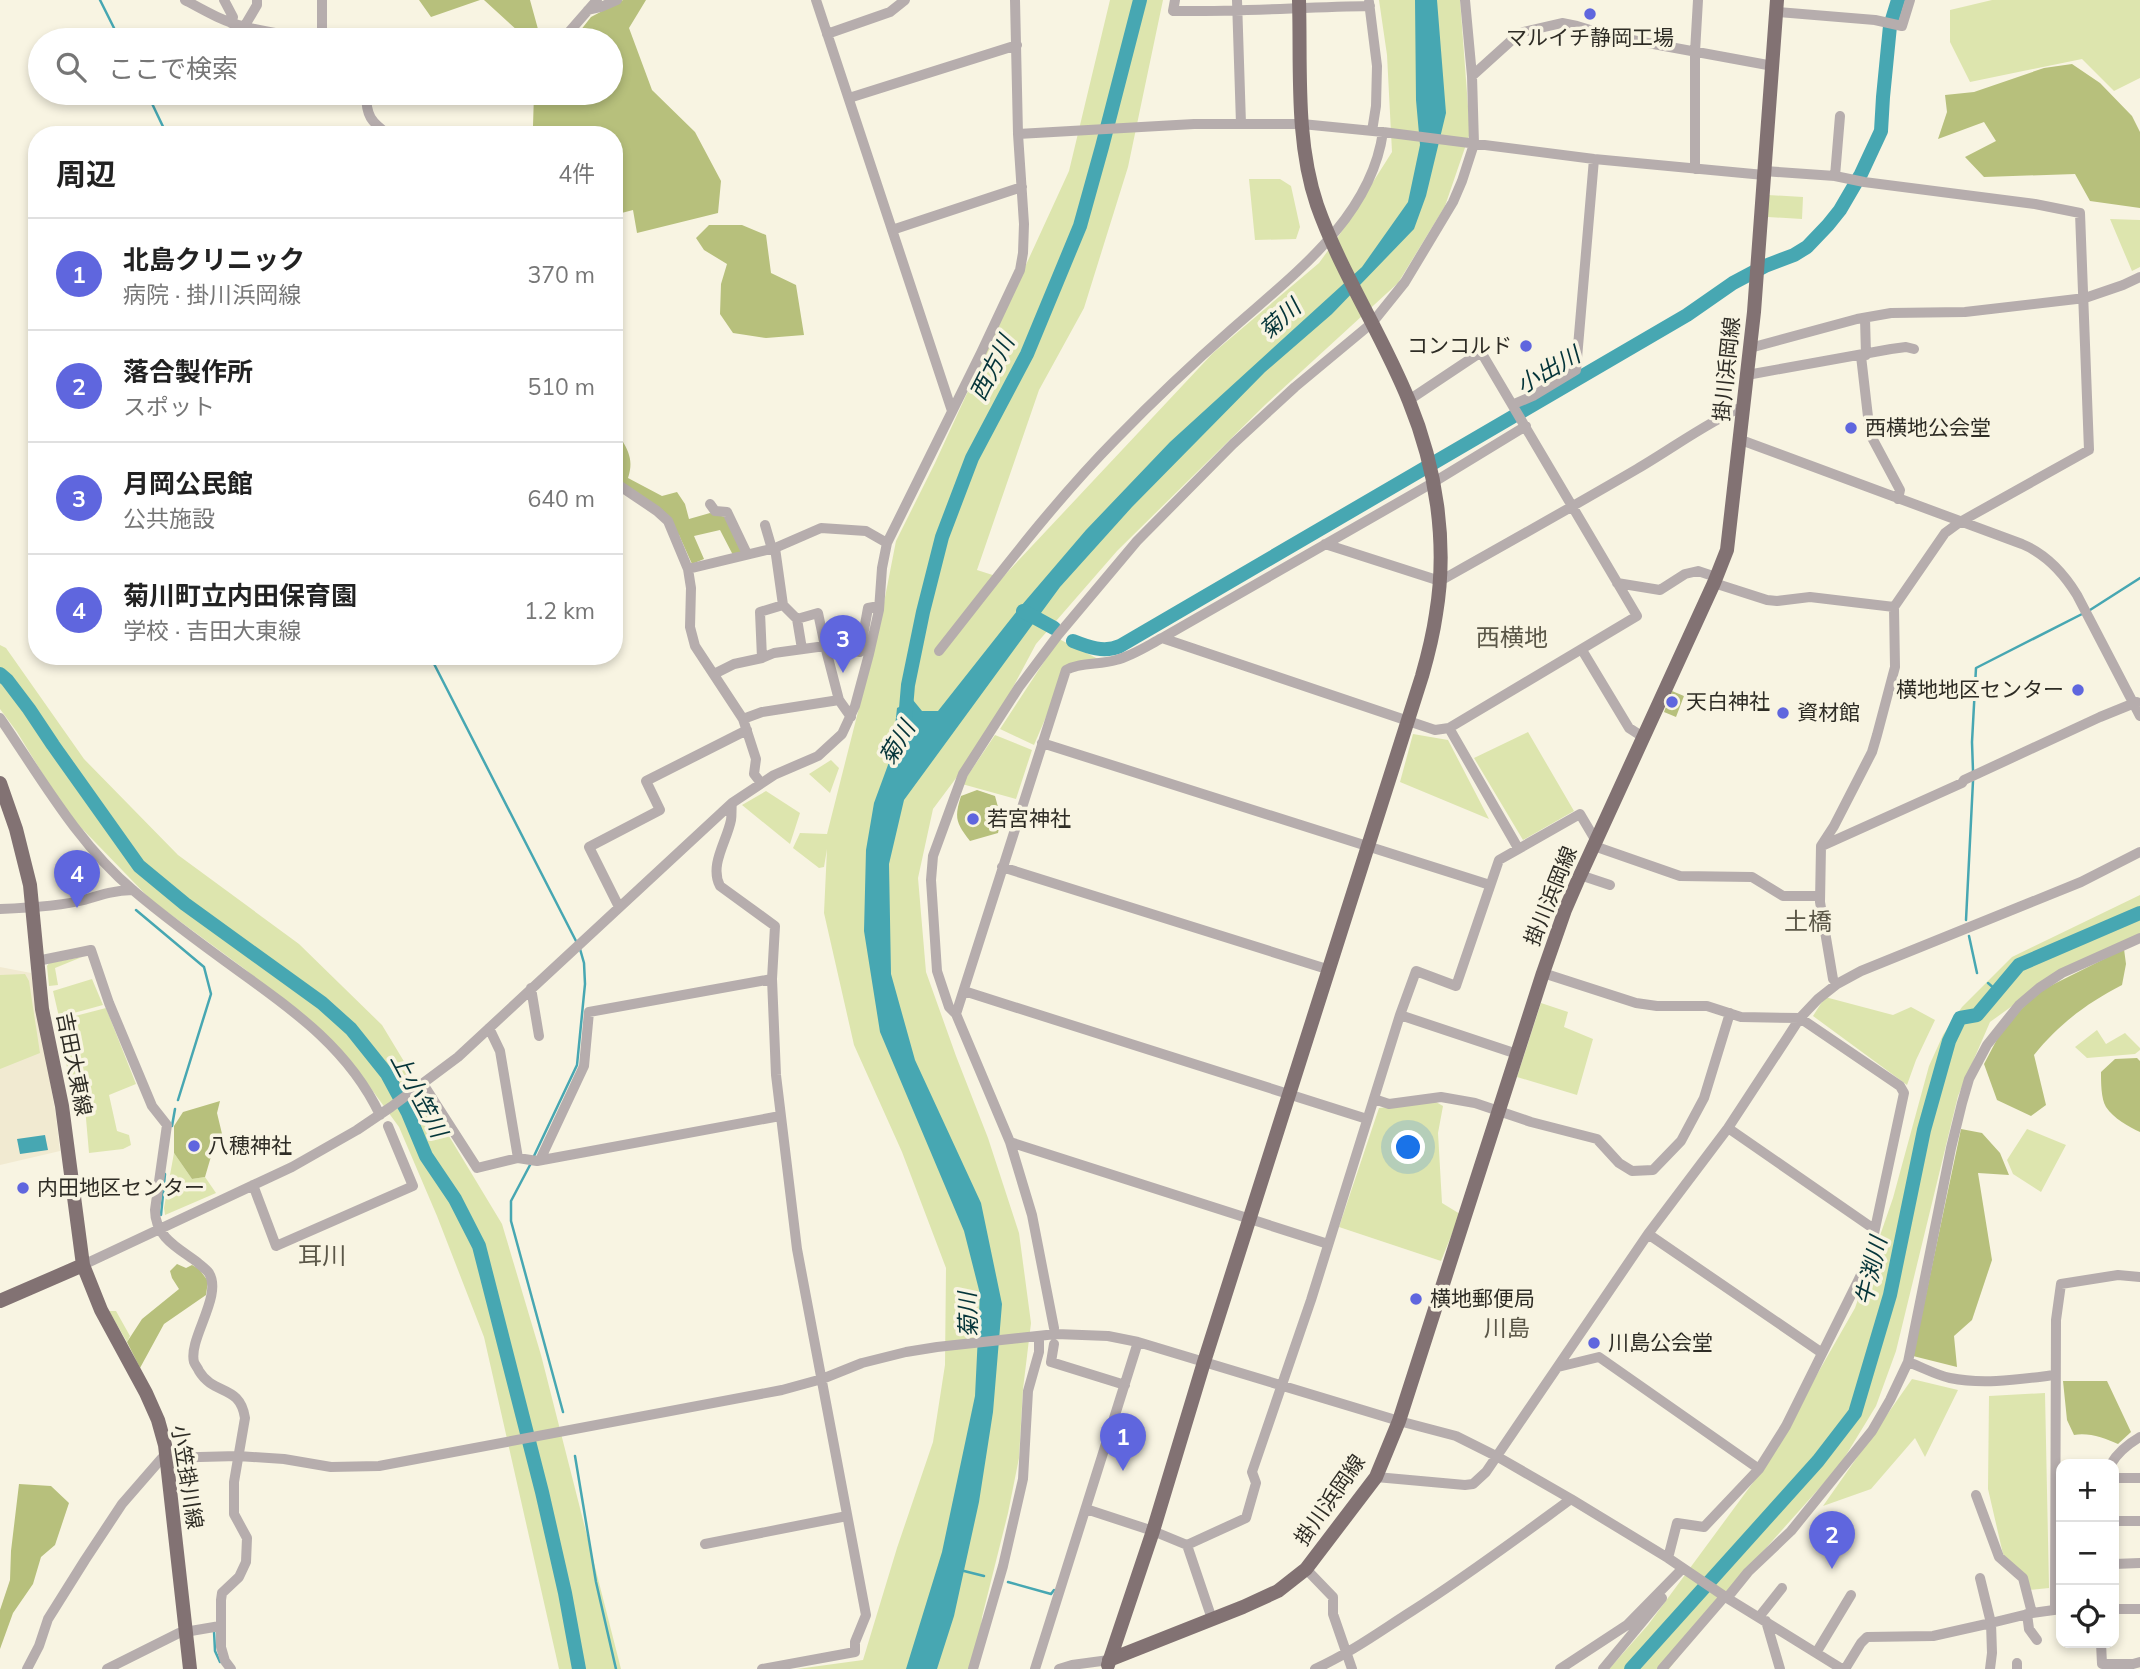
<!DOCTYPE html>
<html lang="ja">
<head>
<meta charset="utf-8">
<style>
  :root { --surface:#fff; --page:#f2f2f2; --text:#222; --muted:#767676; --line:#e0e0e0; --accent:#5f66de }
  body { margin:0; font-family:Mulish,"Noto Sans JP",sans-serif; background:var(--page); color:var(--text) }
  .controls { position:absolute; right:21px; bottom:21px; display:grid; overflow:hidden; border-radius:14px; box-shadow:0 4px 10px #0003 }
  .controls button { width:63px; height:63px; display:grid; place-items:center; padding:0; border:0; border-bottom:2px solid var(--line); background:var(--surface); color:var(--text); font:35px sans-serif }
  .you { position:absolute; left:1409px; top:1148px; width:24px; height:24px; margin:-18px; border:5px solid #fff; border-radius:50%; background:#1a73e8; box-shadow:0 0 0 10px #1a73e833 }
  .badge { display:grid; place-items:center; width:46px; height:46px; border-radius:50%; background:var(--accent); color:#fff; font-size:23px; font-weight:700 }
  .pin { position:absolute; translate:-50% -58px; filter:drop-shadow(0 2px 4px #0008) }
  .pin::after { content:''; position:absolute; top:37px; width:24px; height:21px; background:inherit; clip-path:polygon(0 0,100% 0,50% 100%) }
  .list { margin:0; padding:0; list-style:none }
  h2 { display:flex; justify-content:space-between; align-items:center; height:91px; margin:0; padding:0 28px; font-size:30px }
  h2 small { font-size:23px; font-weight:400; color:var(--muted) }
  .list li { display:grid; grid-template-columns:46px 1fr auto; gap:21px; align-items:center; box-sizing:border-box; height:112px; padding:0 28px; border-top:2px solid var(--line) }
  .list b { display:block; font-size:26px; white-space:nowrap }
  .list p { margin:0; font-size:23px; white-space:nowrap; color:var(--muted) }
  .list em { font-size:23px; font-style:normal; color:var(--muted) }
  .icon { flex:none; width:38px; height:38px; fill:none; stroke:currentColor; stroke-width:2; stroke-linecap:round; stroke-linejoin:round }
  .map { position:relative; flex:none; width:2140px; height:1669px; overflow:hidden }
  .search { position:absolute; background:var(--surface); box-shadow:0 4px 10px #0003; left:28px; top:28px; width:595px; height:77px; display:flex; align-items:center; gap:18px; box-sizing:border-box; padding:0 24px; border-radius:38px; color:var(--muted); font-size:26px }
  .panel { position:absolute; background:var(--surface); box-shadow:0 4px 10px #0003; left:28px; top:126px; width:595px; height:539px; border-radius:28px }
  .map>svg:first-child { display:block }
  .built { fill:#f1ead1 }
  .green { fill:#dde5ae }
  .forest { fill:#b7c07c }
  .water { fill:#47a7b2 }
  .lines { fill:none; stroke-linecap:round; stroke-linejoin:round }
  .stream { stroke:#47a7b2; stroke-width:2.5 }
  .river { stroke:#47a7b2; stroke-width:14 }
  .minor { stroke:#b6adad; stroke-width:10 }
  .major { stroke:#827273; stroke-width:14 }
  .poi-dot { fill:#5f66de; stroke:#f8f4e2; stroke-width:2.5 }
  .labels { text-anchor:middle; stroke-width:7; stroke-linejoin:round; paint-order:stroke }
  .poi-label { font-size:21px; fill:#2e2c25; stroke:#f8f4e2; text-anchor:start }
  .street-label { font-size:21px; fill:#2e2c25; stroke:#f8f4e2 }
  .water-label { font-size:23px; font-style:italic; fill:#043439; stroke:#f8f4e2 }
  .neighbourhood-label { font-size:23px; fill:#5b5748; stroke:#f8f4e2 }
  .quarter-label { font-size:24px; fill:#5b5748; stroke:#f8f4e2 }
</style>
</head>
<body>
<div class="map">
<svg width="2140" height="1669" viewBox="0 0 2140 1669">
  <rect width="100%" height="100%" fill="#f8f4e2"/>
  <path class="built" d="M0,967L31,973L56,1116L60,1151L0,1165Z"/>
  <path class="green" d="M1110,0H1163L1128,167L1084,308L1039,390L977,570L1002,578L1213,353L1319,263L1340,234L1392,152L1387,55L1379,0H1460L1470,133L1445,206L1398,283L1266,404L1117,551L1036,644L986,738L933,809L918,878L926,972L956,1056L988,1138L1019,1233L1031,1323L1023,1389L1019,1458L1008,1513L982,1617L977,1669H797L863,1660L897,1548L933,1442L945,1365L946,1268L902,1152L854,1045L824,913L827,849L824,867L819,868L793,848L800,833L827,834L878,633L896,541L935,463L1069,171Z
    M1992,0H2140V78L2114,91L2082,59L1970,82L1950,42V10Z
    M1249,179H1280L1291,186L1300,227L1296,239L1255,240Z
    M1768,195L1803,197L1802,219L1768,217Z
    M2110,219L2140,220V267L2132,271Z
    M1059,639L1102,661L1066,670L1034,745L1000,729Z
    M0,645L6,648L84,759L178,855L299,944L382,1025L502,1224L541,1355L621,1669H559L484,1337L437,1216L399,1127L359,1072L246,970L151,900L66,812L17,732L0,709Z
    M1528,732L1574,811L1523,840L1474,758Z
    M1413,734L1448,740L1489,819L1400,782Z
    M995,735L1032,750L1016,799L962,784Z
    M831,760L839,768L830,793L809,774Z
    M766,791L800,813L790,844L742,805Z
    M2140,895V934L2065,968L1990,1022L1958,1096L1896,1351L1876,1406L1840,1465L1749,1567L1669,1669H1609L1648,1625L1763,1469L1855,1308L1893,1198L1929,1066L1943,1035L1962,1007L2012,957Z
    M82,957L55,968L58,985L49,986L47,966L49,963Z
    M25,974L29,981L40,1053L0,1069V975Z
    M92,979L103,1005L59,1017L53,991Z
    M1825,997L1893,1015L1911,1007L1935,1020L1916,1060L1907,1085L1813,1016Z
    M1541,1003L1568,1012L1564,1027L1593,1039L1577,1095L1517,1077Z
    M106,1008L136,1084L109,1095L117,1131L129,1135L131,1145L123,1149L89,1153L83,1084H71L56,1021Z
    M2097,1030L2106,1044L2125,1033L2140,1048V1050L2135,1054L2087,1058L2075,1047Z
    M1436,1102L1443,1106L1438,1133L1442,1203L1460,1214L1441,1261L1339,1227L1379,1108Z
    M2027,1129L2066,1145L2041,1192L2013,1174L2007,1160Z
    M174,1153L192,1179L205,1177L216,1193L165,1215L164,1208Z
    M109,1311H116L130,1336L127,1342Z
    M1912,1379L1958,1390L1925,1457L1915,1438L1871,1489L1823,1506Z
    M2045,1393L2049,1588L2029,1590L2003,1554L1988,1489L1989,1396Z"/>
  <path class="forest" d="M419,0H480L431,17Z
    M484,0H530L541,40H510L518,31Z
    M623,0H646L629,28L652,90L695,132L721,181L718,213L637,233L633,210L614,215V135H539L533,126L534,93H611V40H573L591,17Z
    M2072,64L2100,83L2132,116L2140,132V208L2090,201L2075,174L1984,177L1965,157L1996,141L1984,122L1938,139L1947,112L1945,95L1974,92L2044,68Z
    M709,225H742L766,235L771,273L796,285L804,335L766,338L733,333L720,314L721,284L727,264L704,250L696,238Z
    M622,440C630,454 633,462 628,478L662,496L677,492L685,504L689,519L710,513L725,517L746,551L734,557L720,530L694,536L704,559L692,564L679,535L614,477V442Z
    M1672,691L1684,696L1676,717L1664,712Z
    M977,790L995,796L1001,818L998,833L970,841C956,823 954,818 961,796Z
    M2124,949L2126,964L2122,985C2087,1003 2059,1024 2034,1055L2046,1105L2031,1116L1997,1100L1984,1064L2004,1026L2040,991Z
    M2137,1058L2140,1061V1132C2129,1127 2113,1118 2106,1107C2101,1099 2101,1082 2101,1072L2115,1059Z
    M220,1101L217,1113L223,1138L212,1153L205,1177L192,1179L174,1153V1126L183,1112Z
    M1961,1129L1982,1133L2000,1153L2009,1175L1978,1173L1992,1260L1972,1320L1954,1336L1957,1367L1913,1356Z
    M177,1264L186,1268L192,1265L199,1269L208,1281L206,1295L164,1324L140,1368L127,1342L142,1319L179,1289L172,1278L170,1271Z
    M2063,1381H2107L2131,1432L2118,1444C2105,1438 2088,1432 2074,1435L2067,1420Z
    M19,1484L51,1486L69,1503L55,1545L41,1557L33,1584L13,1613L0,1649V1610L10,1580L11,1551Z"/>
  <path class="water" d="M1415,0H1437L1446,113L1426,196L1414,229L1332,314L1265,372L1132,507L1060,587L904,800L889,864L891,974L915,1060L981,1203L1002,1304L993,1412L979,1502L954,1616L937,1669H906L942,1552L975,1396L980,1294L964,1231L880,1032L864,931L866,850L874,803L892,754L897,708L913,700L922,711H938L1021,606L1086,530L1170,442L1362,267L1408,202L1420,145L1416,100Z
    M45,1135L48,1150L20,1154L17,1139Z"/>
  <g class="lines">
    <path class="stream" d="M100,0L120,40
      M147,93L167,135
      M2090,610L2140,578
      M430,656L577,943
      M1973,771L1972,742L1976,668L2084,613
      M136,910L204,967L211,994L178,1100
      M1966,920L1973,781
      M1969,936L1977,973
      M1988,983L1996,990
      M172,1126L175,1109
      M534,1156L577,1065L585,984L584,963L580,949
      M530,1165L511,1201V1221L563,1412
      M161,1215L165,1174
      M575,1456L596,1582L616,1669
      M964,1571L984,1576
      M1008,1582L1051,1594L1054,1590
      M214,1631L215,1651L220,1662"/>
    <path class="river" d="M1023,611L1054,628
      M1073,641C1088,647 1104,653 1120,646L1687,315L1733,283L1765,266L1794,255L1807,247L1828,225L1840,210L1861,174L1881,131L1883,97L1890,26L1898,0
      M0,674L7,680L29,709L53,745L139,866L185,904L322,1003L351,1029L387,1074L408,1113L426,1156L455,1199L479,1246L542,1492L565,1593L579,1669
      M905,720L908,685L923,612L942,537L972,458L1027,354L1080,226L1102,147L1140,0
      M1631,1669L1818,1461L1855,1413L1890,1295L1924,1130L1949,1041L1960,1018L1977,1015L2019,965L2140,913"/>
    <path class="minor" d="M185,0C205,11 224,22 246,27C276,35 308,37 339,40
      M224,0L233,17L231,23
      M816,0L952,411
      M1175,0L1173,11C1239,12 1304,7 1370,6
      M1237,0L1241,124
      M1369,2L1377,66L1376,106L1372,131
      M588,10L601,7L617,0
      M1777,12L1875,20L1902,26L1910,0
      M244,27L257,5V0
      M827,34L890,12L905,0
      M322,38V0
      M562,40L597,0
      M1472,76L1513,39L1523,32L1562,23L1577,26L1610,36L1773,66
      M366,93C366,116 371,122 389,135
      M849,98L1017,45
      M1018,134L1194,124H1302L1383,132L1594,159L1764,175
      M1695,169V52L1698,0
      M1764,171L1835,176L1864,182L2035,204L2080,213L2089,450L1960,522L1945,533L1894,607L1895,667L1877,735L1872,752L1834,826L1821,846L1820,902L1833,979L1837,984
      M1835,176L1840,116
      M892,230L1022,187
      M1865,318L1866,355
      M1750,348L1857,319L1891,313L1965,312L2085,298L2123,285L2140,277
      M1861,356L1870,434L1900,490L1898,499
      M1747,375L1891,349L1906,347L1914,349
      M1514,404L1533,396L1576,370L1594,159
      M1741,440L2022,544C2046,554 2063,572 2077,595L2140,716
      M614,482L657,511L668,521L688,569L691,588L690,627L695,646L743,719L756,759L754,774L761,783
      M710,504L715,511L727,512L747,554
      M765,525L772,549
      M1325,544L1440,581C1506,544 1572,507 1637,469C1673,448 1706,423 1744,406
      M688,569L775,548L821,528L866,531L887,543
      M1617,583L1660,590L1685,574L1698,571L1716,577
      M1714,583L1767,600L1777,601L1810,597L1894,607
      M783,605L797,619L802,649
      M797,619L818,613L825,646L860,652L868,608L879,606
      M1162,638L1435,730L1449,728L1637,616L1481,352L1409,400
      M1582,650L1629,728L1643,737
      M939,651C996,579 1051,505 1116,439C1153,401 1192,364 1232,329C1293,275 1371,218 1383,132
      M762,658L760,612L783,605L775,548
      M714,674L734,664L762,658L774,653L825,646L839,700
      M0,718C41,778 78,844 134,891C168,920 204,946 240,972C296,1012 350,1051 380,1115
      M743,719L762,712L839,700L851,717
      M1449,728L1518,848
      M1042,743L1490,885
      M732,803C731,809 732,815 731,820C727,841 709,865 720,886L775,926L772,979L776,1075L797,1249L866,1615L855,1642V1652L762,1669
      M1594,846L1680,876L1752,877L1783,896H1820
      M1822,846L1962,783L1964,780L2100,717L2137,702
      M1002,867L1330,970
      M1580,875L1610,885
      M619,907L589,847L660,810L646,781L747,730
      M0,909C24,908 61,906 84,900C100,895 115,890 133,890
      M37,961L91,950L109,1003L152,1106L167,1125L155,1210C155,1237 178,1248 197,1262C200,1265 206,1269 209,1273C223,1296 188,1339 194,1362C195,1365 198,1368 199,1371C214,1396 240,1384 245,1418L234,1482V1514L247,1538L246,1562L239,1577L222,1593L221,1600V1647L225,1661L231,1669
      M1543,973L1636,1003L1657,1006H1707L1741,1017L1800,1018L1900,1086L1904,1093L1869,1257L1859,1279L1786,1426L1759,1469L1704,1527L1677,1523L1668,1558
      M531,988L539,1036
      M964,991L1367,1119
      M956,1014L1066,670C1080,662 1100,665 1116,660C1132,656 1147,646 1162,638L1434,482L1526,426
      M1400,1015L1517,1054
      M489,1028L500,1051L518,1158
      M423,1084L477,1168L518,1158L537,1161L780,1116
      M1374,1099L1389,1104L1441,1097L1475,1103L1531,1122L1597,1139L1619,1163L1632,1171L1653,1170L1681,1141L1704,1098L1730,1013
      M1728,1128L1874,1229
      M1010,1142L1328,1244
      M540,1160L584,1066L589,1012L772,979
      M253,1185L276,1246L413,1186L388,1126
      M1648,1234L1822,1353
      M83,1265L292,1167L357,1130L391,1107L458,1057L732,803L774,775L818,756L842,734L855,706L869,654L879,610L882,568L887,543L981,353L1020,270L1023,253L1024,224L1018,134L1015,0
      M1054,1328L1032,1215L1010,1142L956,1014L949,1007L937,971L931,880L933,856L963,774L1019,687L1058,635L1137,541L1233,444L1295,387L1372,323L1405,282L1453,202L1462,181L1474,144L1472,76L1465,0
      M1054,1344L1051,1362L1125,1385
      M1908,1362C1922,1367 1936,1375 1950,1378C1984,1385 2021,1379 2055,1375
      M1558,1367L1599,1357L1759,1469
      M2111,1464C2118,1452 2128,1444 2140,1437
      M1376,1477L1465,1485L1473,1484L1486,1472L1648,1234L1728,1128L1789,1035L1800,1018L1818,999L1837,984L1861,971L2081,882L2140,852
      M2114,1478H2140
      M1976,1495L1999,1557L2023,1578L2032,1613
      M1086,1509L1153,1531L1187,1545L1212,1619
      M2114,1521H2140
      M705,1544L847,1516
      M1187,1545L1246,1518L1256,1483L1252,1472L1311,1300L1400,1015L1416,971L1456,986L1499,860L1580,814L1596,841
      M2114,1564L2140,1563
      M1306,1569L1333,1597V1614L1352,1669
      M1727,1598L1748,1572L1791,1531L1872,1431L1890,1400L1908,1362L1951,1148L1962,1103L1969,1079L1987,1045L2019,1005L2039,988L2062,973L2140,938
      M2055,1609L2056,1320L2061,1284L2118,1275L2140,1277
      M2114,1609H2140
      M2027,1614L2029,1629L2037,1640
      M1759,1617L1782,1588
      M1766,1621L1780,1669
      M2101,1643L2102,1664H2133L2140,1662
      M1816,1653L1851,1595
      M27,1669L39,1646L48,1619L85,1560L122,1504L162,1458L238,1456L284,1459L331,1467L379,1466L782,1390L822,1379L862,1363L906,1352L937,1347L1056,1334L1108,1336L1138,1342L1399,1421L1456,1436L1498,1457L1571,1499L1668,1558L1727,1598L1842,1669
      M107,1669L179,1633L220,1626
      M973,1669L1003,1566L1023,1479L1028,1391L1039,1352V1336
      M1035,1669L1138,1342
      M1059,1669L1072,1665L1109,1660
      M1315,1669C1352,1652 1379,1632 1412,1611C1467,1576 1519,1537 1571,1499
      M1560,1669L1627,1625L1683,1568
      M1603,1669L1662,1598
      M1662,1669L1725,1596
      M1845,1669L1861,1643L1867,1637L1933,1636L1991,1623L1980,1578
      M1990,1669L1992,1653L1991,1623L2032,1613L2061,1609
      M2017,1669V1663"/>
    <path class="major" d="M0,783L16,829L30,885L42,1009L62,1106L83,1265L101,1310L146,1393L158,1420L165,1445L190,1669
      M0,1301L83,1265
      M1109,1660L1243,1607L1278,1591L1306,1569L1376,1477L1399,1421L1543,973L1565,910L1578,880L1714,583L1727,550L1754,312L1777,0
      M1108,1665L1153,1531L1204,1362L1422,676C1428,655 1433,635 1436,614C1448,543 1436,467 1409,401C1382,334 1341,273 1317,205C1295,140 1301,67 1299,0"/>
  </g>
  <g class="poi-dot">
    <circle cx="1590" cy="14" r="7"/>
    <circle cx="1526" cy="346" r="7"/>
    <circle cx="1851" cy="428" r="7"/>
    <circle cx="2078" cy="690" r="7"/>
    <circle cx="1672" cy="702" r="7"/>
    <circle cx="1783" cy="713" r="7"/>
    <circle cx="973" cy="819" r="7"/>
    <circle cx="194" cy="1146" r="7"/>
    <circle cx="23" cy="1188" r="7"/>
    <circle cx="1416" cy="1299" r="7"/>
    <circle cx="1594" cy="1343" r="7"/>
  </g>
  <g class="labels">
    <g class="poi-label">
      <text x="1590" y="45" text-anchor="middle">マルイチ静岡工場</text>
      <text x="1512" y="353" text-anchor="end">コンコルド</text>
      <text x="1865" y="435">西横地公会堂</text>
      <text x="2064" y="697" text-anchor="end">横地地区センター</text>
      <text x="1686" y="709">天白神社</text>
      <text x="1797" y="720">資材館</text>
      <text x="987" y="826">若宮神社</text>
      <text x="208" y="1153">八穂神社</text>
      <text x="37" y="1195">内田地区センター</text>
      <text x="1430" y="1306">横地郵便局</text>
      <text x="1608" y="1350">川島公会堂</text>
    </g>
    <g class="street-label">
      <text transform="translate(1727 369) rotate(-84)" y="7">掛川浜岡線</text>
      <text transform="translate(1551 896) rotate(-68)" y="7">掛川浜岡線</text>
      <text transform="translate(74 1064) rotate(79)" y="7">吉田大東線</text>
      <text transform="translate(187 1477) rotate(81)" y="7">小笠掛川線</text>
      <text transform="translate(1330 1500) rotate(-55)" y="7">掛川浜岡線</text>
    </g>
    <g class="water-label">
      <text transform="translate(1280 319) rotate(-42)" y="8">菊川</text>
      <text transform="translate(992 368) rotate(-63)" y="8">西方川</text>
      <text transform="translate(1548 370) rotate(-30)" y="8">小出川</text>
      <text transform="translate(897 743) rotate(-59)" y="8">菊川</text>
      <text transform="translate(419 1095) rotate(62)" y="8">上小笠川</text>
      <text transform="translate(1871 1271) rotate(-77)" y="8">牛渕川</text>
      <text transform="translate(968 1315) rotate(-92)" y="8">菊川</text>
    </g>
    <g class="neighbourhood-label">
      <text x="1507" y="1336">川島</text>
    </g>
    <g class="quarter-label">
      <text x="1512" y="646">西横地</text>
      <text x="1808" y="930">土橋</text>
      <text x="322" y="1264">耳川</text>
    </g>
  </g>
</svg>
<div class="controls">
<button>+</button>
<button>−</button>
<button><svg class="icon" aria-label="locate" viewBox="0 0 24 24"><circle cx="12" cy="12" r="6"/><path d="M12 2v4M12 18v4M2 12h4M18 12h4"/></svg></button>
</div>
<div class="you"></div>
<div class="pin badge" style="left:1123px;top:1471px">1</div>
<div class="pin badge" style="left:1832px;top:1569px">2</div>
<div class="pin badge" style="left:843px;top:673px">3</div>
<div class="pin badge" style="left:77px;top:908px">4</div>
<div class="search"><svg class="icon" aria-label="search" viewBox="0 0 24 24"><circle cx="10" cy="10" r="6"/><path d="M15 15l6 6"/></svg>ここで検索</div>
<section class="panel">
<h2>周辺<small>4件</small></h2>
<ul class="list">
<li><span class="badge">1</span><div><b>北島クリニック</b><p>病院 · 掛川浜岡線</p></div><em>370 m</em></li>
<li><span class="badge">2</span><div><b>落合製作所</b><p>スポット</p></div><em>510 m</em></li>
<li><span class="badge">3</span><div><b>月岡公民館</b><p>公共施設</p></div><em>640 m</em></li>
<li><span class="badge">4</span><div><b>菊川町立内田保育園</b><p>学校 · 吉田大東線</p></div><em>1.2 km</em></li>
</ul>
</section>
</div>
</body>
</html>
